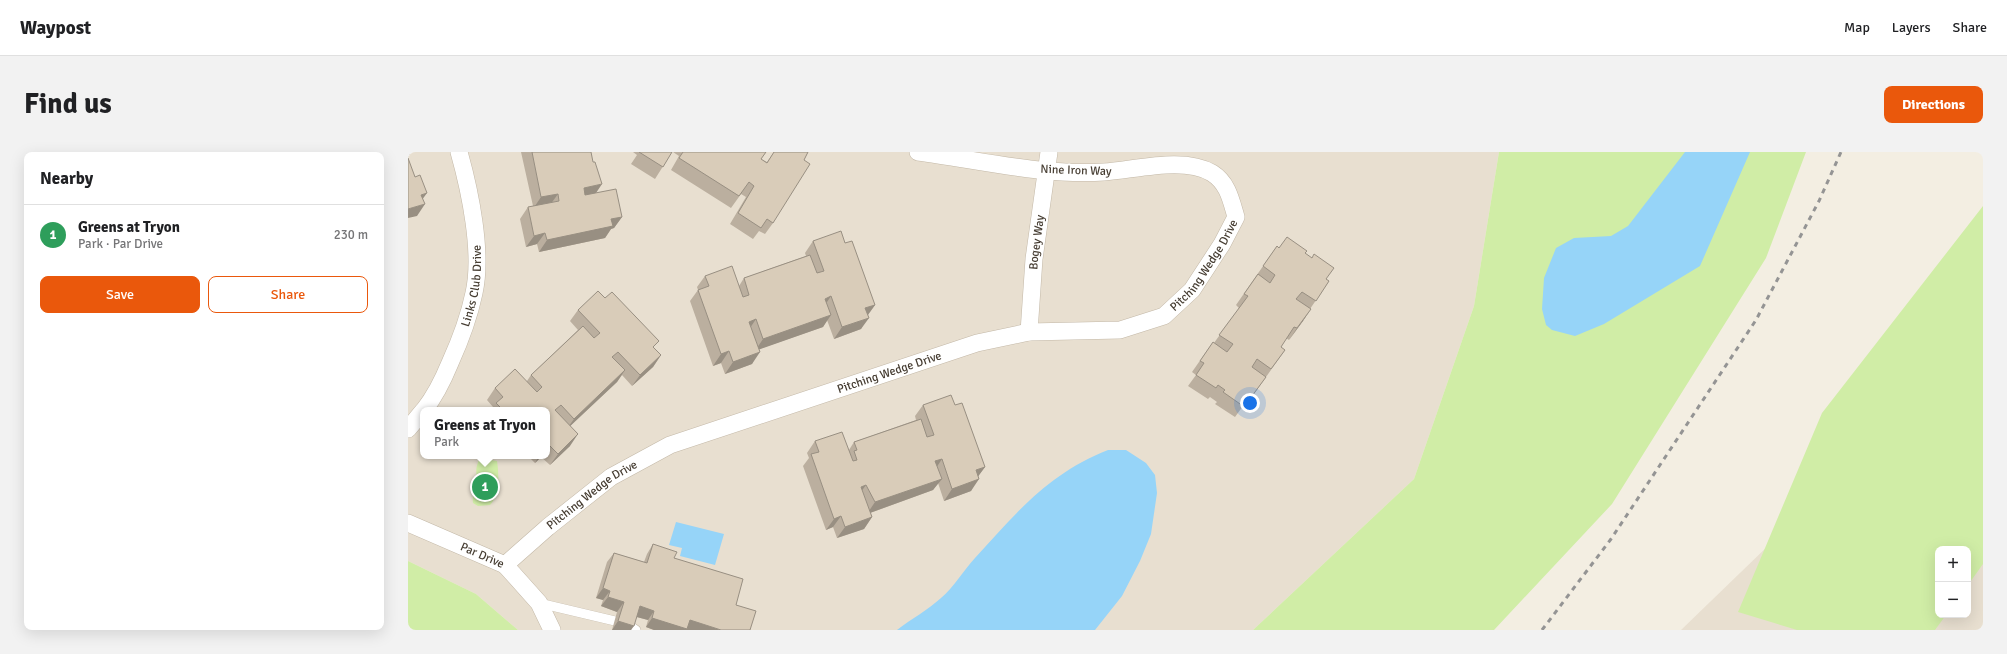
<!DOCTYPE html>
<html lang="en">
<head>
<meta charset="utf-8">
<style>
  :root { --surface:#fff; --page:#f2f2f2; --text:#202124; --muted:#757577; --line:#e0e0e0; --accent:#ea580c }
  body { margin:0; font-family:Signika,sans-serif; background:var(--page); color:var(--text) }
  .controls { position:absolute; right:12px; bottom:12px; display:grid; overflow:hidden; border-radius:8px; box-shadow:0 4px 16px #0002 }
  .controls button { width:36px; height:36px; display:grid; place-items:center; padding:0; border:0; border-bottom:1px solid var(--line); background:var(--surface); color:var(--text); font:20px sans-serif }
  .you { position:absolute; left:842px; top:251px; width:14px; height:14px; margin:-10px; border:3px solid #fff; border-radius:50%; background:#1a73e8; box-shadow:0 0 0 6px #1a73e833 }
  .badge { display:grid; place-items:center; width:26px; height:26px; border-radius:50%; background:var(--accent); color:#fff; font-size:13px; font-weight:700 }
  .pin { position:absolute; translate:-50% -50%; border:2px solid #fff; box-shadow:0 1px 4px #0006 }
  .popup { position:absolute; left:12px; top:255px; width:130px; height:52px; box-sizing:border-box; display:grid; place-content:center; border-radius:8px; background:var(--surface); filter:drop-shadow(0 1px 3px #0005); font-size:13px; white-space:nowrap; color:var(--muted) }
  .popup b { font-size:15px; color:var(--text) }
  .popup::after { content:''; position:absolute; left:50%; top:100%; margin-left:-8px; border:8px solid transparent; border-top-color:var(--surface) }
  .list { margin:0; padding:0; list-style:none }
  h2 { display:flex; justify-content:space-between; align-items:center; height:52px; margin:0; padding:0 16px; font-size:17px }
  h2 small { font-size:13px; font-weight:400; color:var(--muted) }
  .list li { display:grid; grid-template-columns:26px 1fr auto; gap:12px; align-items:center; box-sizing:border-box; height:60px; padding:0 16px; border-top:1px solid var(--line) }
  .list b { display:block; font-size:15px; white-space:nowrap }
  .list p { margin:0; font-size:13px; white-space:nowrap; color:var(--muted) }
  .list em { font-size:13px; font-style:normal; color:var(--muted) }
  .actions { display:flex; gap:8px; padding:12px 16px }
  .actions a { flex:1; padding:9px 0; border:1px solid var(--accent); border-radius:8px; text-align:center; font-size:14px; color:var(--accent) }
  .actions .main { background:var(--accent); color:#fff }
  .map { position:relative; flex:none; width:1575px; height:478px; overflow:hidden; border-radius:8px }
  header { display:flex; align-items:center; gap:24px; box-sizing:border-box; height:56px; padding:0 20px; background:var(--surface); border-bottom:1px solid var(--line) }
  header strong { font-size:19px }
  nav { display:flex; gap:22px; margin-inline-start:auto; font-size:14px }
  .intro { display:flex; align-items:center; justify-content:space-between; box-sizing:border-box; height:96px; padding:0 24px }
  h1 { margin:0; font-size:28px }
  .button { padding:10px 18px; border-radius:8px; background:var(--accent); color:#fff; font-size:14px; font-weight:700 }
  main { display:flex; gap:24px; padding:0 24px }
  aside { flex:1; background:var(--surface); border-radius:8px; box-shadow:0 4px 16px #0002 }
  .map>svg:first-child { display:block }
  .residential { fill:#e8dfd0; fill-rule:evenodd }
  .green { fill:#d0eda6 }
  .water { fill:#96d4f8 }
  .lines { fill:none; stroke-linecap:round; stroke-linejoin:round }
  .service-casing { stroke:#c3b8a7; stroke-width:10 }
  .minor-casing { stroke:#c3b8a7; stroke-width:18 }
  .service { stroke:#fff; stroke-width:9 }
  .minor { stroke:#fff; stroke-width:17 }
  .rail { stroke:#949494; stroke-width:3; stroke-dasharray:5 5; stroke-linecap:butt }
  .wall { fill:#bbaf9f }
  .shaded-wall { fill:#988f82 }
  .building { fill:#d9ccb9; stroke:#988f82 }
  .labels { text-anchor:middle; stroke-width:4; stroke-linejoin:round; paint-order:stroke }
  .street-label { font-size:12px; fill:#463d32; stroke:#fff }
</style>
</head>
<body>
<header>
<strong>Waypost</strong>
<nav><a>Map</a><a>Layers</a><a>Share</a></nav>
</header>
<div class="intro"><h1>Find us</h1><a class="button">Directions</a></div>
<main>
<aside>
<h2>Nearby<small></small></h2>
<ul class="list">
<li><span class="badge" style="background:#2e9e5b">1</span><div><b>Greens at Tryon</b><p>Park · Par Drive</p></div><em>230 m</em></li>
</ul>
<div class="actions"><a class="main">Save</a><a>Share</a></div>
</aside>
<div class="map">
<svg width="1575" height="478" viewBox="0 0 1575 478">
  <rect width="100%" height="100%" fill="#f3eee2"/>
  <path class="residential" d="M0,0H1091L1066,154L1006,327L845,478H110L68,442L0,409ZM15,258H139V304H15Z
    M1363,391L1530,463H1560V402L1575,403V478H1273Z"/>
  <path class="green" d="M1091,0H1398L1358,106L1204,352L1086,478H845L1006,327L1066,154Z
    M1575,54V412L1560,433V397H1530V463H1538L1527,478H1389L1330,460L1414,261Z
    M78,307L89,309C91,322 92,343 82,353L70,354L65,351C64,342 67,336 68,328C69,319 67,317 71,308Z
    M0,409L68,442L110,478H0Z"/>
  <path class="water" d="M1277,0H1342L1292,114L1196,172L1167,184L1144,178L1138,173L1134,157L1136,126L1148,96L1166,86L1203,84L1220,74Z
    M700,298H718L738,311L747,323L749,341L743,382L732,409L714,444L687,478H489C503,467 520,458 533,446C546,435 555,419 567,406C608,361 641,321 700,298Z
    M268,370L316,382L307,413L272,404L274,396L261,393Z"/>
  <g class="lines">
    <defs>
      <path id="service" d="M131,451L207,469
        M222,474L228,478"/>
      <g id="minor">
        <path id="s1" d="M621,180L626,107L641,0"/>
        <path id="s2" d="M16,258C28,243 35,228 42,211C52,189 61,165 66,141C75,101 62,39 51,0"/>
        <path d="M0,277L15,259"/>
        <path id="s3" d="M0,371L97,413L131,451L144,478"/>
        <path id="s4" d="M97,413L140,375L203,325L262,293L569,191L621,180L712,178L756,164L784,138L814,92L828,65C823,48 820,31 804,21C776,4 727,18 696,20C636,24 570,8 510,0"/>
      </g>
    </defs>
    <use href="#service" class="service-casing"/>
    <use href="#minor" class="minor-casing"/>
    <use href="#service" class="service"/>
    <use href="#minor" class="minor"/>
    <path class="rail" d="M1134,478L1203,387L1348,168L1411,49L1433,0"/>
  </g>
  <path class="wall" d="M113,0H183L187,41L214,65L206,76L203,77L197,86L131,100L129,92L118,95L112,67L120,55L125,54Z
    M225,0H264L247,27L223,12L229,3Z
    M265,0H358L353,7L359,10L366,0H400L396,8L365,71L357,82L351,79L345,87L322,72L338,45L333,42L323,56L263,18L271,4Z
    M405,89L437,91L467,153L460,163L453,177L426,187L419,168L415,175L351,197L344,212L317,222L313,211L305,214L282,149L290,138L289,135L297,124L331,134L336,126L398,104L397,101Z
    M869,94L871,96L897,101L918,127L921,129L902,157L895,169L881,188L878,186L873,195L877,198L836,256L835,254L827,265L807,252L809,250L802,245L800,247L780,234L788,223L784,220L805,190L806,191L831,156L828,153Z
    M170,158L246,196L253,203L245,215L224,234L214,223L209,230L162,274V294L142,313L133,305L127,311L120,304H139V258H83L85,255L79,248L87,236L119,229L123,223L170,178L162,169Z
    M515,253H547L577,315L570,324L563,339L536,349L530,331L525,338L462,361L464,365L456,377L429,386L425,375L418,378L395,314L401,306L399,301L407,289L441,298L446,290L508,268L507,264Z
    M245,392L266,406L328,453L342,478H246L238,475L240,468L229,465L223,478H204L209,460L193,454L195,448L188,446L199,410L206,401L236,410L239,402Z"/>
  <path class="shaded-wall" d="M0,0H3L0,5Z
    M194,32L186,44L168,48L176,36Z
    M19,41L11,52L13,43Z
    M150,42L142,53L125,57L133,45Z
    M17,52L9,64L0,66V57Z
    M214,65L206,76L203,77L197,86L131,100L139,88L203,67Z
    M137,81L129,92L118,95L126,84Z
    M423,144L415,156L417,147Z
    M467,153L459,164L457,156Z
    M903,157L895,169L881,188L889,176Z
    M423,163L415,175L347,199L355,187Z
    M461,166L453,177L426,187L434,175Z
    M348,167L340,179L341,170Z
    M321,199L313,211L305,214L313,202Z
    M352,200L344,212L317,222L325,210Z
    M253,203L245,215L224,234L232,223Z
    M217,218L209,230L158,278L166,267Z
    M170,282L162,294L142,313L150,302Z
    M131,304H134L127,311Z
    M534,307L526,319L527,309Z
    M577,315L569,326L568,318Z
    M534,327L525,338L459,362L467,350Z
    M571,327L563,339L536,349L544,337Z
    M458,333L450,344L453,335Z
    M433,364L425,375L418,378L426,367Z
    M464,365L456,377L429,386L437,375Z
    M195,436L202,439L195,448L188,446Z
    M200,445L216,450L209,460L193,454Z
    M232,454L246,459L240,468L225,464Z
    M244,466L282,468L313,478H246L238,475Z
    M210,469L226,474L223,478H204Z"/>
  <path class="building" d="M124,0H183L185,10H187L194,32L176,36L177,43L208,37L214,65L203,67L205,74L139,88L137,81L126,84L120,55L151,49L150,42L133,45Z
    M231,0H264L255,15Z
    M275,0H358L353,7L359,11L366,0H400L396,8L402,12L365,71L359,67L353,76L330,61L346,34L341,30L331,44L271,6Z
    M0,6L7,25L12,23L19,41L13,43L17,52L0,57Z
    M433,79L437,91L444,89L467,153L457,156L461,166L434,175L423,144L417,147L423,163L355,187L348,167L341,170L352,200L325,210L321,199L313,202L290,138L301,134L297,124L324,114L335,145L341,143L336,126L402,103L409,121L416,119L405,89Z
    M879,85L899,99L897,101L904,106L906,102L926,116L918,127L921,129L908,149L894,140L888,147L903,157L889,176L886,175L873,195L877,198L863,217L849,207L844,215L858,225L844,244L843,243L835,254L815,240L817,238L810,233L808,236L788,223L796,211L792,209L805,190L819,200L825,192L811,183L840,144L836,142L850,122L862,131L867,123L855,114L869,94L871,96Z
    M190,139L197,146L204,140L251,189L245,195L253,203L232,223L210,200L204,205L217,218L166,267L153,253L147,258L170,282L150,302L141,293L139,295V258H95L88,251L95,245L87,236L107,217L129,240L134,235L123,223L175,174L186,186L192,181L170,158Z
    M543,243L547,253L554,251L577,315L568,318L571,327L544,337L534,307L527,309L534,327L467,350L458,333L453,335L464,365L437,375L433,364L426,367L403,302L411,300L407,289L434,280L445,309L449,308L446,299L449,298L446,290L513,267L519,285L526,283L515,253Z
    M245,392L269,400L266,406L335,427L328,453L348,459L342,478H313L282,468L279,477L244,466L246,459L232,454L226,474L210,469L216,450L200,445L202,439L195,436L206,401L239,411Z"/>
  <g class="labels">
    <g class="street-label">
      <text transform="translate(668 18) rotate(2)" y="4">Nine Iron Way</text>
      <text dy="4" stroke="none"><textPath href="#s1" startOffset="90">Bogey Way</textPath></text>
      <text dy="4" stroke="none"><textPath href="#s4" startOffset="784">Pitching Wedge Drive</textPath></text>
      <text dy="4" stroke="none"><textPath href="#s2" startOffset="135">Links Club Drive</textPath></text>
      <text dy="4" stroke="none"><textPath href="#s4" startOffset="436">Pitching Wedge Drive</textPath></text>
      <text dy="4" stroke="none"><textPath href="#s4" startOffset="112">Pitching Wedge Drive</textPath></text>
      <text dy="4" stroke="none"><textPath href="#s3" startOffset="81">Par Drive</textPath></text>
    </g>
  </g>
</svg>
<div class="controls">
<button>+</button>
<button>−</button>
</div>
<div class="you"></div>
<div class="pin badge" style="left:77px;top:335px;background:#2e9e5b">1</div>
<div class="popup"><b>Greens at Tryon</b>Park</div>
</div>
</main>
</body>
</html>
